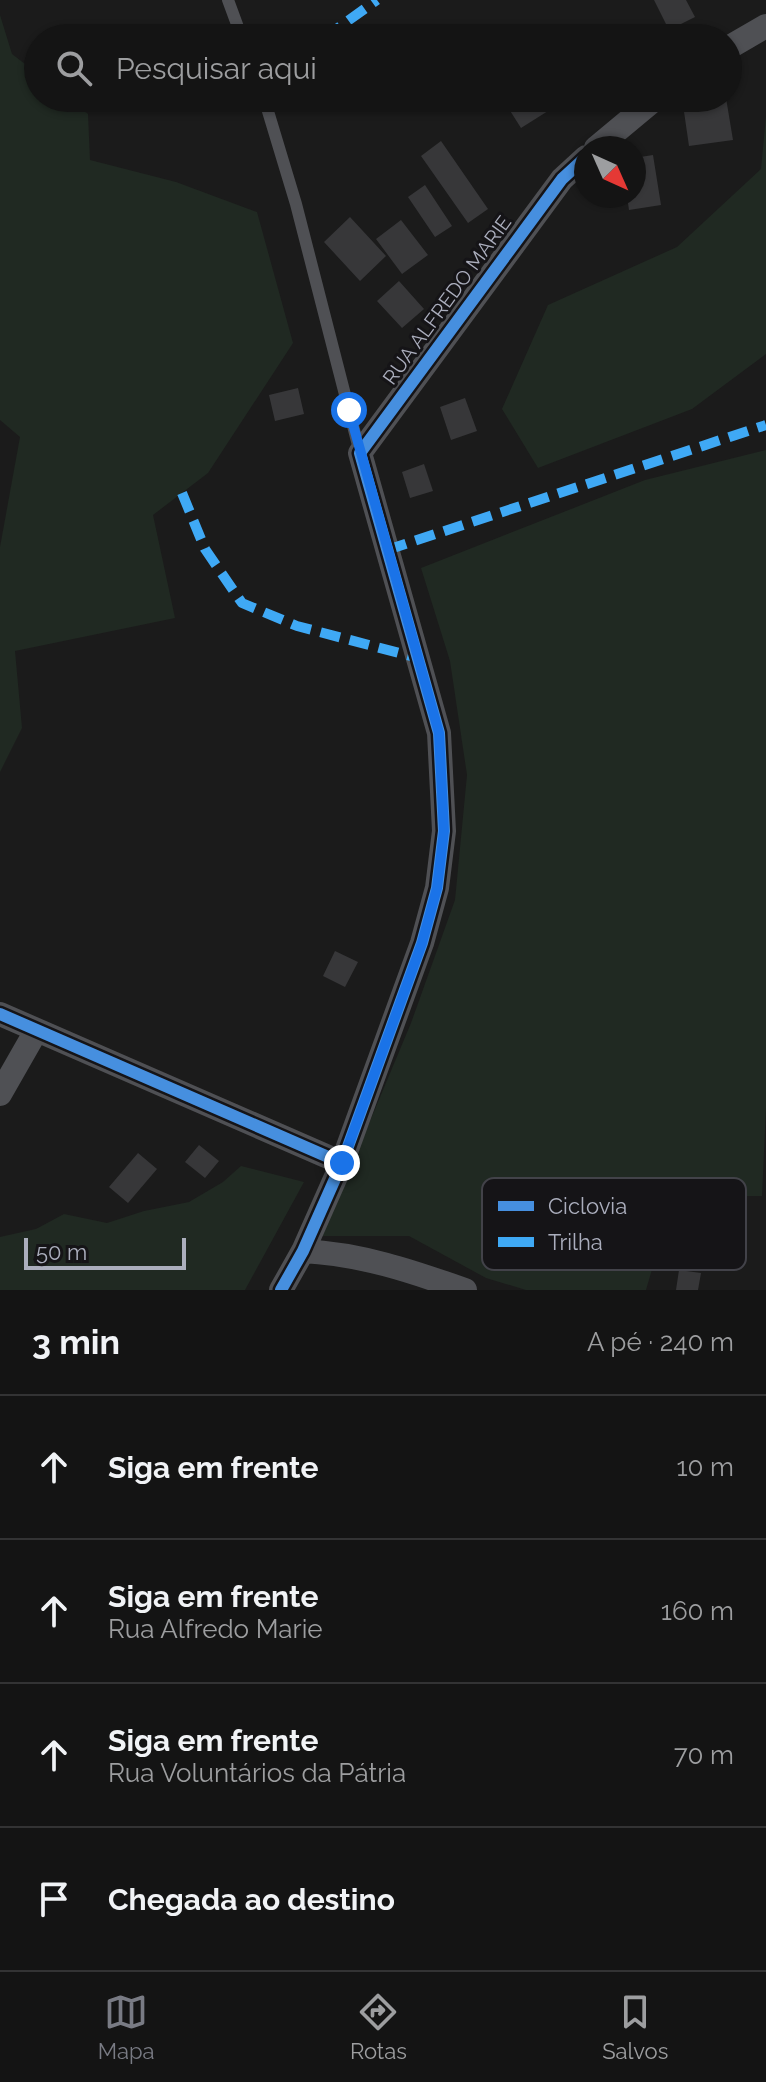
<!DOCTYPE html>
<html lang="pt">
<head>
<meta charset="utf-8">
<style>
  :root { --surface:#141414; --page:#1d1d1d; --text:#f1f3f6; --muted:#9d9ea0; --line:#333334; --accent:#797b84 }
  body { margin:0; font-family:Raleway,sans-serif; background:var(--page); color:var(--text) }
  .compass { position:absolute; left:574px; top:136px; width:72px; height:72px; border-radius:50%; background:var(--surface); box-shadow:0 2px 6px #0004; rotate:135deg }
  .scale { position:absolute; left:24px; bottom:20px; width:162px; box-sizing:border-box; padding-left:8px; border:4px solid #abaebd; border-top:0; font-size:22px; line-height:28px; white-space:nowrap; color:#abaebd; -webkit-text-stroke:6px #151417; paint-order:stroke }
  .stop { position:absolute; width:24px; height:24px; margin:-18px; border:6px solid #1a73e8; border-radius:50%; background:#fff }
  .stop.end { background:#1a73e8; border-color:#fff; box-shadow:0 2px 8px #0008 }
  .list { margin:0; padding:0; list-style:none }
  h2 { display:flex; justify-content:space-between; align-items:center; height:104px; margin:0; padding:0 32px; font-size:34px }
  h2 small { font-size:26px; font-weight:400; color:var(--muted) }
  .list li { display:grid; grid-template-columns:52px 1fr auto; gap:24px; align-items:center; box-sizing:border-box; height:144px; padding:0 32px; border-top:2px solid var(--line) }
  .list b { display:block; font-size:30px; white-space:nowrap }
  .list p { margin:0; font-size:26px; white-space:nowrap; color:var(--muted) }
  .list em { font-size:26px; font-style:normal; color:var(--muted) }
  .icon { flex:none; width:44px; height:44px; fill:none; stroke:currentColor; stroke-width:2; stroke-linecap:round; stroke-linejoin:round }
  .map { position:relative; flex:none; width:766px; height:1290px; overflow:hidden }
  .search { position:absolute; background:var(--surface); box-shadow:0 2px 6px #0004; left:24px; right:24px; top:24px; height:88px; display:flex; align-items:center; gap:20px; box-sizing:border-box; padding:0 28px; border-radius:44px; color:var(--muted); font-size:30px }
  .sheet { height:680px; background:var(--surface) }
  nav { display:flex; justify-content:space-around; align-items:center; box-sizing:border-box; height:112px; border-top:2px solid var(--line); background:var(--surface); font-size:22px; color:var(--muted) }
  nav a { display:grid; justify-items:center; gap:4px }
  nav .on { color:var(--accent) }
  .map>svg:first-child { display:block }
  .green { fill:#202922 }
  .building { fill:#373739 }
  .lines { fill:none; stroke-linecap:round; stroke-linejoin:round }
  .lane { stroke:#4f5054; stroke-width:12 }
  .street { stroke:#4f5054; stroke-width:24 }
  .quiet { stroke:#3fa9f5; stroke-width:10; stroke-dasharray:20 10; stroke-linecap:butt }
  .cycleway-casing { stroke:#151417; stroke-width:17 }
  .cycleway { stroke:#468fdf; stroke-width:12 }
  .route { stroke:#1a73e8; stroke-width:10 }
  .labels { text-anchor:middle; stroke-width:6; stroke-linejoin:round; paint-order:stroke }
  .street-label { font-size:20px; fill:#abaebd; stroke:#151417 }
  .key { fill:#151417; stroke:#424249; stroke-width:2 }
  .key-label { font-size:22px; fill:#abaebd }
</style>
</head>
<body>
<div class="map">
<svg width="766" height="1290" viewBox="0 0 766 1290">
  <rect width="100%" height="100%" fill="#1b1b1b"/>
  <path class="green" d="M0,15L12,54L38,74V98H68L88,114L90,160L176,182L257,212L293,343L208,473L153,515L175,618L15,651L22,728L0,772V547L20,437L0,420Z
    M766,116V354L692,409L538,468L502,409L548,305L677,247L761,169Z
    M766,450V1108L762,1196H690L658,1249L646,1290H526L486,1278L409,1236H322L411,1023L455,900L467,775L450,661L421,568L645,480Z
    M241,1166L304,1182L245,1290H0V1237L36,1229L64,1214L107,1223L144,1211L189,1202L223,1182Z"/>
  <path class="building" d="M654,0H686L695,17L669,30Z
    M502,98H540L548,111L521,128Z
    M682,98H726L733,140L689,146Z
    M441,141L488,209L468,223L421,156Z
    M653,155L661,205L629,210L627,196H634V158Z
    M425,185L452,226L435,237L408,197Z
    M350,217L386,256L360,281L324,242Z
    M401,220L428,255L402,274L376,239Z
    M399,281L424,309L402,328L377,301Z
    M298,388L304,414L275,421L269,395Z
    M465,398L477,431L451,440L440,407Z
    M424,464L433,491L410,498L402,472Z
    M335,951L358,962L345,987L323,976Z
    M199,1145L219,1161L205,1178L185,1162Z
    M138,1153L157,1169L128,1203L109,1187Z
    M679,1270L701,1273L698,1290H676Z"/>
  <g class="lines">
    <path class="lane" d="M228,0L242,38
      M264,98L296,204L360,453"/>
    <path class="street" d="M728,48L766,26
      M596,148L656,98
      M0,1014L342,1163
      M0,1094L36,1031
      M303,1251C361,1254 411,1271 465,1290
      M281,1290L303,1251L342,1163L422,943L437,888L444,831L439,733L360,453L562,179L586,157"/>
    <path class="quiet" d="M324,38L377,0
      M182,493L205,549L242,603L297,626L418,658
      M387,550L766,425"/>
    <defs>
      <path id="cycleway" d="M0,1014L342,1163
        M281,1290L303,1251L342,1163L422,943L437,888L444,831L439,733L360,453L562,179L586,157"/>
    </defs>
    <use href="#cycleway" class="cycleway-casing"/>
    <use href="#cycleway" class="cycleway"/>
  </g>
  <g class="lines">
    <path class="route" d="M342,1163L422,943L437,888L444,831L439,733L349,410"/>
  </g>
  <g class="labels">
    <g class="street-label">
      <text transform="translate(447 300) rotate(-54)" y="7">RUA ALFREDO MARIE</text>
    </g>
  </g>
  <rect x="482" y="1178" width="264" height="92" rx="12" class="key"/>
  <rect x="498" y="1201" width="36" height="10" fill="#468fdf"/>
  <rect x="498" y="1237" width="36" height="10" fill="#3fa9f5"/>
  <g class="key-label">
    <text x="548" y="1214">Ciclovia</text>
    <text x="548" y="1250">Trilha</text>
  </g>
</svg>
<svg class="compass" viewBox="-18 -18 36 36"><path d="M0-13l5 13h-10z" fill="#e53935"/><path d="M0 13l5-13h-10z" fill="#9d9ea0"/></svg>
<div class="scale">50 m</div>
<div class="stop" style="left:349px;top:410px"></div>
<div class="stop end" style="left:342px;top:1163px"></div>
<div class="search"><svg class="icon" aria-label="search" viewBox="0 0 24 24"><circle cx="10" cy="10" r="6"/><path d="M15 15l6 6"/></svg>Pesquisar aqui</div>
</div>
<section class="sheet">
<h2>3 min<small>A pé · 240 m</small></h2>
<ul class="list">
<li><svg class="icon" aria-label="ahead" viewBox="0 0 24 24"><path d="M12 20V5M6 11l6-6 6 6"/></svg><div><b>Siga em frente</b></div><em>10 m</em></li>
<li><svg class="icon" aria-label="ahead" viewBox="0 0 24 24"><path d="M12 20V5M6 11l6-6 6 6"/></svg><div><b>Siga em frente</b><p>Rua Alfredo Marie</p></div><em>160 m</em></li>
<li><svg class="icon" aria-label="ahead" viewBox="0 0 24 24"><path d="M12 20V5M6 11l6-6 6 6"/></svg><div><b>Siga em frente</b><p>Rua Voluntários da Pátria</p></div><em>70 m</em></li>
<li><svg class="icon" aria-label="arrive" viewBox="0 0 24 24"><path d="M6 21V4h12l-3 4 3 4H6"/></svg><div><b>Chegada ao destino</b></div></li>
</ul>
</section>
<nav>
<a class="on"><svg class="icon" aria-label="map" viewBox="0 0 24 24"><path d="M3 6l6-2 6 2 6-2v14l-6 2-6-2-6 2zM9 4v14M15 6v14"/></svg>Mapa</a>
<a><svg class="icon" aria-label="directions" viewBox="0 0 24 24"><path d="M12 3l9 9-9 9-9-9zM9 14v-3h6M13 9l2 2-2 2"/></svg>Rotas</a>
<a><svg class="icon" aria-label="saved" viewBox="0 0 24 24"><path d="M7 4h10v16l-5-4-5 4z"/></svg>Salvos</a>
</nav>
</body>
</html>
